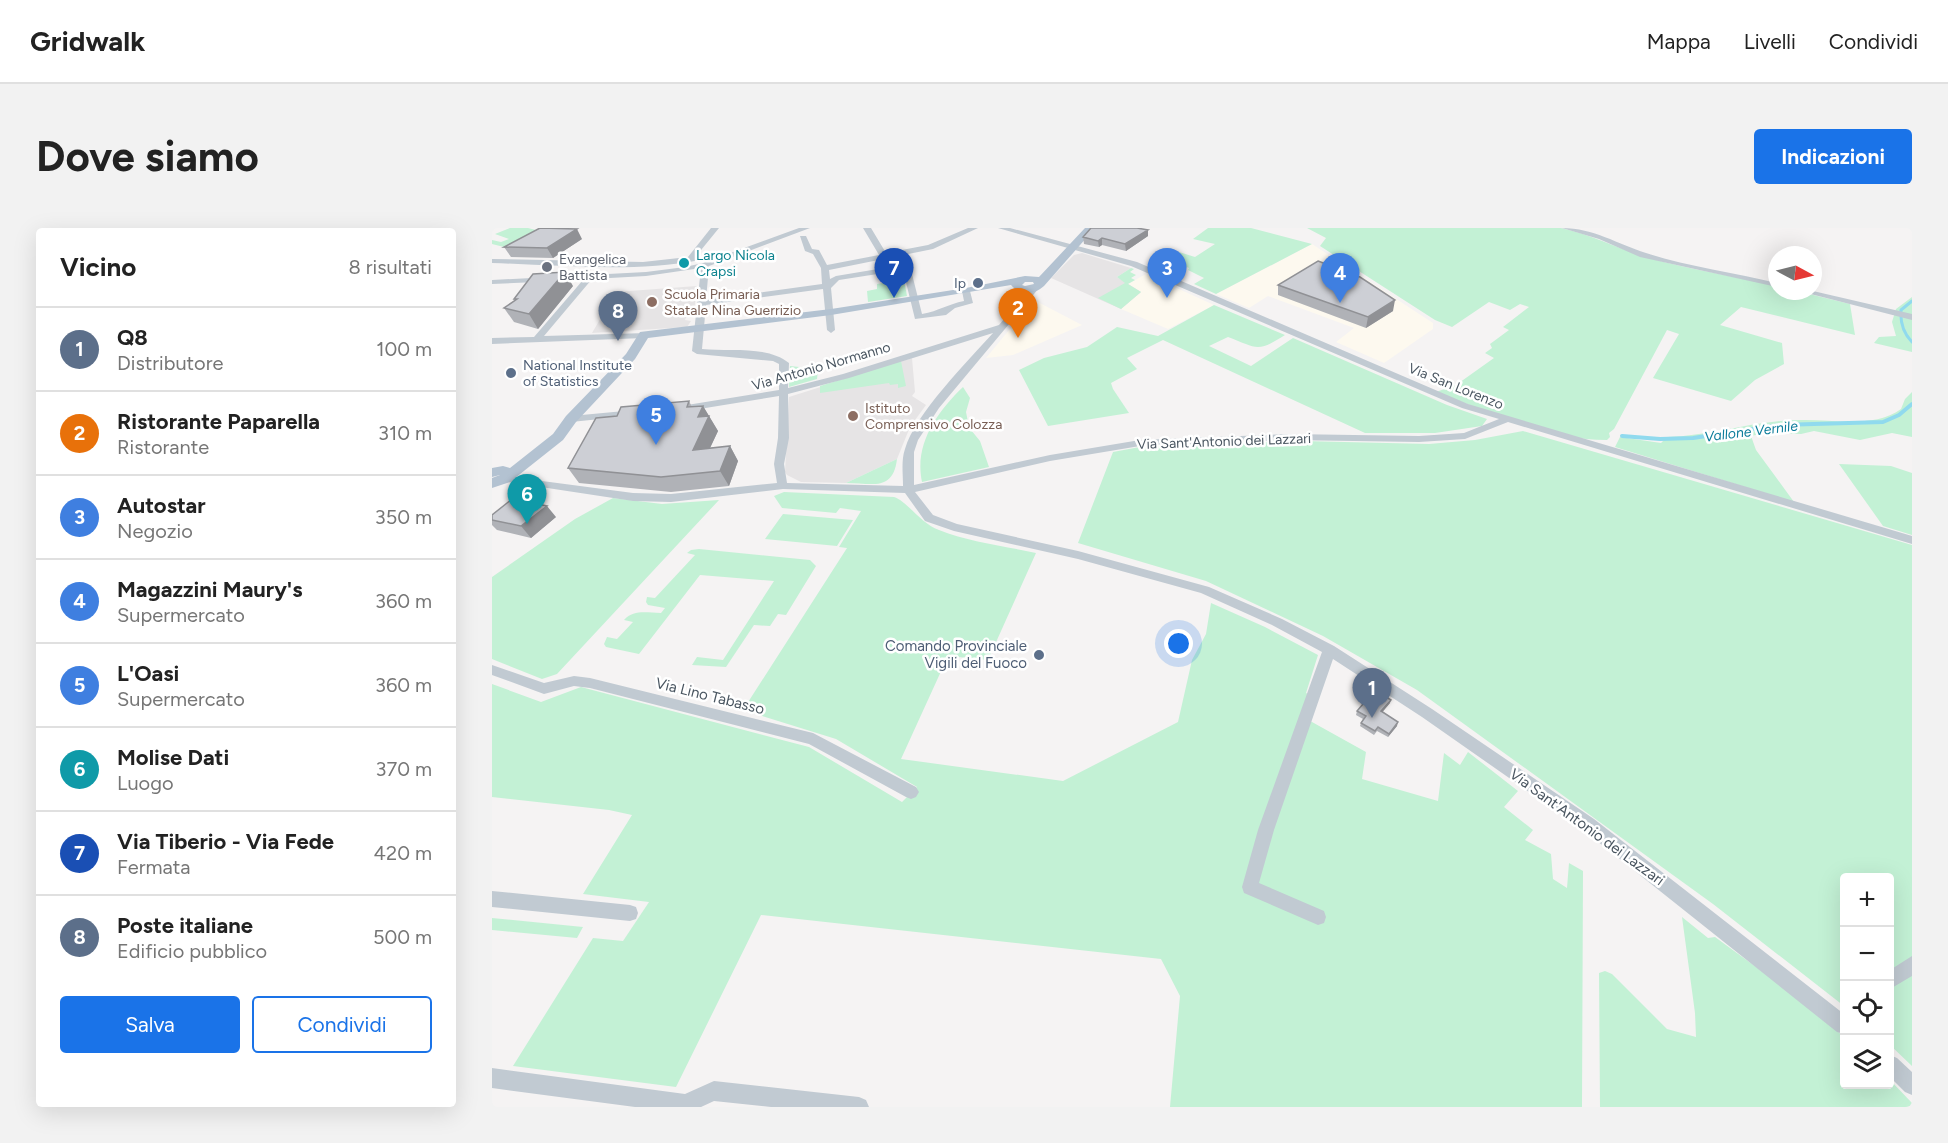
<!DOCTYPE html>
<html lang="it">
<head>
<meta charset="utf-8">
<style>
  :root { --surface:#fff; --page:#f2f2f2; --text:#222; --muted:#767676; --line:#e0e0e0; --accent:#1a73e8 }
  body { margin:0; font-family:Figtree,sans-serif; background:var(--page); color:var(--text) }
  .controls { position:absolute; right:18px; bottom:18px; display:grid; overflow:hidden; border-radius:6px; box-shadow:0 6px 24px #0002 }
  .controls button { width:54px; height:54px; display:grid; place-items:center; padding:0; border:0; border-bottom:2px solid var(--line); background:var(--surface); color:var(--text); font:30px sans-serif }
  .compass { position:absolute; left:1276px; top:18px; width:54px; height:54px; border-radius:50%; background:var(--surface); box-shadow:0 6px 24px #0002; rotate:97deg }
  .you { position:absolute; left:687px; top:416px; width:21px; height:21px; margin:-15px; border:4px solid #fff; border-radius:50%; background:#1a73e8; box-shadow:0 0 0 9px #1a73e833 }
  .badge { display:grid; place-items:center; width:39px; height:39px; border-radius:50%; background:var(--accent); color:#fff; font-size:20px; font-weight:700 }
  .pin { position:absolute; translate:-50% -50px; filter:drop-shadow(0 2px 3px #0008) }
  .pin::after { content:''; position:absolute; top:32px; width:21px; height:18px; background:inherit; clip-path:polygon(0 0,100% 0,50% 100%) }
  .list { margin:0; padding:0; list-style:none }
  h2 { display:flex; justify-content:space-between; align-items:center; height:78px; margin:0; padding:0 24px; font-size:26px }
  h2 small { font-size:20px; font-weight:400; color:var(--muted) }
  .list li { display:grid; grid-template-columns:39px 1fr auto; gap:18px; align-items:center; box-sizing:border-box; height:84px; padding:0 24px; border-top:2px solid var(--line) }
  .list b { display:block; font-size:22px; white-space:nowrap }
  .list p { margin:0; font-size:20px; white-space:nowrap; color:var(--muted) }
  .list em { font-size:20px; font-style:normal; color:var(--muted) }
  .actions { display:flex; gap:12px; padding:18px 24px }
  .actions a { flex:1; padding:14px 0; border:2px solid var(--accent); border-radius:6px; text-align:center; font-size:21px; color:var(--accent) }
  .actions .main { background:var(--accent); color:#fff }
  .icon { flex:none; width:33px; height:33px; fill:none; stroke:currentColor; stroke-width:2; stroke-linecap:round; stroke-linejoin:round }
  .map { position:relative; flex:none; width:1420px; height:879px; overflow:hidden; border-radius:6px }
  header { display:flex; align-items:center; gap:36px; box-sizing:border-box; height:84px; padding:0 30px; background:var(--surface); border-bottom:2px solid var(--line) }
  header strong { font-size:28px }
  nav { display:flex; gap:33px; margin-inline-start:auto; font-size:21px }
  .intro { display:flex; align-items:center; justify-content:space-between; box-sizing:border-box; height:144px; padding:0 36px }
  h1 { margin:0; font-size:42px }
  .button { padding:15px 27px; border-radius:6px; background:var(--accent); color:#fff; font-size:21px; font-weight:700 }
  main { display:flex; gap:36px; padding:0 36px }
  aside { flex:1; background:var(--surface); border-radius:6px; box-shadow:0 6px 24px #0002 }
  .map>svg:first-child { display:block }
  .commercial { fill:#fdf9ef }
  .education { fill:#e6e4e5 }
  .green { fill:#c3f1d5 }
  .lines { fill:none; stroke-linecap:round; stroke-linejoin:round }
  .stream-far1 { stroke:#90daee; stroke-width:3 }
  .stream { stroke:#90daee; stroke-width:4 }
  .minor { fill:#c1cad2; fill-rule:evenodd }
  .major { fill:#b3c2d1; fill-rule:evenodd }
  .wall { fill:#b0b2b7 }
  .shaded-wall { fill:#909195 }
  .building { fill:#cdcfd5; stroke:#909195; stroke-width:1.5 }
  .culture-dot { fill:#0f9aa8; stroke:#fff; stroke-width:2 }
  .worship-dot { fill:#6b7280; stroke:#fff; stroke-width:2 }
  .service-dot { fill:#5c6f8a; stroke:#fff; stroke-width:2 }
  .education-dot { fill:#8d6e63; stroke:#fff; stroke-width:2 }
  .labels { text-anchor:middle; stroke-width:5; stroke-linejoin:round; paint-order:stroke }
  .far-culture-label { font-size:14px; fill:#0d838f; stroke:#fff; text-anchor:start }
  .far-worship-label { font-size:14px; fill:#5b616d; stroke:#fff; text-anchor:start }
  .far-service-label { font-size:14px; fill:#4e5e75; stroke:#fff; text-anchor:end }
  .far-education-label { font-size:14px; fill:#785e54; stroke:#fff; text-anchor:start }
  .far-street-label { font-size:14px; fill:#4a5661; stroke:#fff }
  .far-water-label { font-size:14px; font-style:italic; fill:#0c7c9b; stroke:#fff }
  .service-label { font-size:15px; fill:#4e5e75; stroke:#fff; text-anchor:end }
  .street-label { font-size:15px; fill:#4a5661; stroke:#fff }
</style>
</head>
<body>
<header>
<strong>Gridwalk</strong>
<nav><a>Mappa</a><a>Livelli</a><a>Condividi</a></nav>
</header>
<div class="intro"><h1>Dove siamo</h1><a class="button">Indicazioni</a></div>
<main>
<aside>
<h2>Vicino<small>8 risultati</small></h2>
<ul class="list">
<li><span class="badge" style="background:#5c6f8a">1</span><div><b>Q8</b><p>Distributore</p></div><em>100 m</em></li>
<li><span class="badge" style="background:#e8710a">2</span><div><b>Ristorante Paparella</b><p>Ristorante</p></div><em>310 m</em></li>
<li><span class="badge" style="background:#3f7fe0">3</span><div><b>Autostar</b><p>Negozio</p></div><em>350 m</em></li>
<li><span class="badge" style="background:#3f7fe0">4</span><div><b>Magazzini Maury's</b><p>Supermercato</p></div><em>360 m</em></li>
<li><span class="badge" style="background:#3f7fe0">5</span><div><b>L'Oasi</b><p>Supermercato</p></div><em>360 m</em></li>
<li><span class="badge" style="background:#0f9aa8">6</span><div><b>Molise Dati</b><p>Luogo</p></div><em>370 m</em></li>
<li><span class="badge" style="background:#1a4fb4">7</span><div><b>Via Tiberio - Via Fede</b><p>Fermata</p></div><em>420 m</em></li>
<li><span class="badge" style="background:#5c6f8a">8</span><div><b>Poste italiane</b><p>Edificio pubblico</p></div><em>500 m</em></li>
</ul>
<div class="actions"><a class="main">Salva</a><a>Condividi</a></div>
</aside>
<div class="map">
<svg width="1420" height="879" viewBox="0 0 1420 879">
  <rect width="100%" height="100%" fill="#f5f3f3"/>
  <path class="commercial" d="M820,16L941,95V101L892,135L844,114L862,100L776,68L757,80L724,66Z
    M654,46L665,51L722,77L676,101L629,81L649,64L636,56Z
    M542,72L590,97L521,127L494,130Z"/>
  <path class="education" d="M590,25L639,40L625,49L649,64L629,81L559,50L582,27Z
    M205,58L202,85L195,87L193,92L199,93L195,99L100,105L124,64Z
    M420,130L423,164L420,168L434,177L418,199L405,231L354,255L309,254L295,247L293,244L297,169Z"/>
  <path class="green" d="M18,0H36L48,3L12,19L0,16V12L9,14L17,11L3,6Z
    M716,0H759L820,16L724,66L702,56L712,50L696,42L697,40L683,34L668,42L663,39L687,24L703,29L723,16L701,11Z
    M815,0H1069C1100,7 1127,21 1157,30C1199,42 1243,48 1285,58V63H1305L1358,76L1363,107L1249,79L1228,97L1290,115L1292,136L1263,152L1239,173L1161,150L1187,106L1175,102L1122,201L1117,205L1118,209L1115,212C1056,212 998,184 944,164L964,157L1002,130L993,125L1000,120L998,116L1017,102L1011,99L1037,79L1028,76L1018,82L997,74L960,99L943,92L828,18L834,10Z
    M639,40L642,41L638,44L644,47L639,50L643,52L636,56L649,64L629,81L606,70L633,55L625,49Z
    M410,42L415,68L376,74L375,63L385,61V56L397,54L396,44Z
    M1420,69V124L1382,115L1387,109L1404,108L1400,94L1404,81Z
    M722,77L793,107C765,125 765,120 736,109L717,118L759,138L801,110L955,177L995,191L990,198L943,205H873L671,112L635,130L645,141L619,155L621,161L637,185L556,198L527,142L552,130L595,119L625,99L666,108Z
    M409,133L414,158L406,160V156L398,157L397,155L328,165V158Z
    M298,138L326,141L325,151L297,159Z
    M471,159L478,170L474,184L476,194L479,202L488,213L497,239L430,254C422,216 445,184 471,159Z
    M1420,164V209L1400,205L1368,212L1322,203L1309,206L1273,205L1259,208L1264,222L1302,274L1123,219L1128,209L1169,215L1175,209C1220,208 1263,192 1309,192C1340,191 1382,201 1409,181L1413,171Z
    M1031,203L1420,317V838L1398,817V650H1352V778L1221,676L925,462L831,408L714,353L586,315L621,224L653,218L810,213L937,216L983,212Z
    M405,231C401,264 380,255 354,255Z
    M1347,236L1399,238L1420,245V307L1391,298Z
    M292,264L402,269C415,273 428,295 447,302C477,314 512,318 544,325L496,432L456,428L409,531L571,553L686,494L700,432L714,406L719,375L773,399L826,427L814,465L818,467L811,489L874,524L870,551L946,573L952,525L968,537L976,524L1026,563L1012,579L1041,602L1033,612L1059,626L1061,651L1075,660L1077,635L1091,643L1090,879H678L688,768L669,731L269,687L184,859L21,838L101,710L131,713L157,674L91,666L140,587L117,582L0,569V456L49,474L89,459L317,519L410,574L425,559L344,511L251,482L355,320L347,319L369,283L348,280L344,285L290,280L282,268Z
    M121,270L170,276L227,272L65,446L50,451L0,431V349L83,291Z
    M291,286L361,292L345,318L273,311Z
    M207,321L318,332L324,338L294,387L286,386L278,398L262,397L234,439L200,437L205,429L231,432L282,353L208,347L147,426L114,419L112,416L115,409L125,411L141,394L132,392C142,381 155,385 169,385L173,380L156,377L154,374L155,369L163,370L203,327L195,325L199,322Z
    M1190,689L1216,710L1223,709L1316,777L1352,809V856H1398V852L1420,875V879H1108L1107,745L1113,743L1120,746L1175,801L1204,809L1203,785Z
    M0,690L91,699L85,710L0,702Z"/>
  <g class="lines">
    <path class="stream-far1" d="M1420,73L1409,82C1408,95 1411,105 1420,114"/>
    <path class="stream" d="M1130,208L1168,211L1201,210L1288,197L1391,194L1407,187L1420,176"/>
    <path class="minor" d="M219,0H227L205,27L209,30L208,32C140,45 68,37 0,35V31L151,34L196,29Z
      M307,0H318L217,38L214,72L330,56L329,40L321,26L313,23L308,8H314L320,21L327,22L335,37L387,27L371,0H379L394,25L436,17L476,0H486L441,21L337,42L338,51L344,48L410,37L408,30L412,28L416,30L430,86C447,83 456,76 472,73L470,63L474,61L478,63L481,75L463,80L454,87L423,91L411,42L347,52L339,60L343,102L339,105L335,102L331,61L214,77L210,121C236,124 275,117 297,135L296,160L351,146L507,97L540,58L547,60L447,180L426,212L422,224V257L558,227L648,212L797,206L927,208L972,205L1007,191L970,180L639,38L506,0H518L645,34L976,176L1420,308V316L1016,194L973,211L927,214L797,212L648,218L558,233L423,264L441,287L465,296L586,323L717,359L790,391L842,418L940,481L1102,591L1352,786V806L1345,804L1090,601L930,489L841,431L782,602L767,655L832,683L834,689L832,695L826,697L752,665L750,659L766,602L830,424L780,397L709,365L586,331L462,303L433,293L413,265L291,261L179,274L141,273L9,253L8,251L13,248L141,265L179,266L285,255L282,236L286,210L287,168L195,183L190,180L195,177L287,162V136L281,133L205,126L200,123L209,40L154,48L100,51L52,108L155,105V109L152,110L0,116V110L42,109L91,52L0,56V52L154,44L193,39L211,35ZM501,105C476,133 423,186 413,221C409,232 411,246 411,258L295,255L292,236L297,210L296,166L357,150Z
      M1070,0C1102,0 1125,16 1154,25C1194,38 1243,45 1285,55V59L1148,29L1107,11Z
      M1307,63H1321L1420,86V92Z
      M143,182L147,183V187L79,194L74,191L79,188Z
      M0,437L52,455L82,448L98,450L321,505L424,559L427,564L424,569L419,571L414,569L317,516L98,460L82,458L52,466L0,447Z
      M0,663L138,677L144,679L146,685L144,691L138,693L0,679Z
      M1420,728V748L1398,761V742Z
      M1398,827L1405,830L1420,844V867L1413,864L1398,849Z
      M0,840L193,866L222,853L367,869L374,872L377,879H279L222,873L209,879H143L0,860Z"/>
    <path class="major" d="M593,0H603L552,58C542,67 528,68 519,57L339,87L156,110L143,131L84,194L71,212L18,254L0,260V250L8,247L0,249V240L11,238L18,240L61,206L74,188L134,126L148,104L339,81L474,60L533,48L547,49ZM533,54H541L542,56L533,58L530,57Z"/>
  </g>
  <path class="wall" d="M656,2V8L634,23L610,17L607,19L592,16L591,9Z
    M90,11L61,30L19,29L12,19Z
    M786,57L901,83L874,100L786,67Z
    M81,58L46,101L22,94L12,80L24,72L22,71Z
    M197,173L200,179L211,178L226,203L218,220L238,218L246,233L237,258L179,264L87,255L76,240L125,188Z
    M0,287L64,289L39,310L5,302L0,297Z
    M898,475L890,484L905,498L896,509L885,503L882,507L868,498L869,495L871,491L864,487L865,483Z"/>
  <path class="shaded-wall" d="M85,1L90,11L61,30L55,20Z
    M656,2V8L634,23L633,16Z
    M610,10V17L607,19L606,13Z
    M73,44L81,58L46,101L37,86Z
    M903,72L901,83L874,100L876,89Z
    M211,178L226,203L210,237L201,222L206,189Z
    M238,218L246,233L237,258L228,243Z
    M55,278L64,289L39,310L29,298Z
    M899,472L898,475L888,487L889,483Z
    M906,494L905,498L896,509L897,506Z"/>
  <path class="building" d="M48,0L85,1L55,20L12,19Z
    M599,0H645L656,2L633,16L610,10L606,13L591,9Z
    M826,33L868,49L903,72L876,89L786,57Z
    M73,44L37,86L12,80L25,71H22L41,46Z
    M197,173L195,179L211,178L206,189L217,188L201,222L238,218L228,243L169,249L76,240L104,190L125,188L129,179Z
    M20,271L55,278L29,298L0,292V287Z
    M883,462L899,472L889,483L906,494L897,506L886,499L883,503L869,495L874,488L865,483Z"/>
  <circle class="culture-dot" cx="192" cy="35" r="6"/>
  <circle class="worship-dot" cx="55" cy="39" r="6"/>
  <g class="service-dot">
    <circle cx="486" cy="55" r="6"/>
    <circle cx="19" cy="145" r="6"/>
    <circle cx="547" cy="427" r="6"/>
  </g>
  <g class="education-dot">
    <circle cx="160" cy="74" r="6"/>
    <circle cx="361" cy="188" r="6"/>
  </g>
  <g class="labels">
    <g class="far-culture-label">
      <text x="204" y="32">Largo Nicola<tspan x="204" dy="16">Crapsi</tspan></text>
    </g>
    <g class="far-worship-label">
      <text x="67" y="36">Evangelica<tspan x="67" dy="16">Battista</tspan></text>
    </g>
    <g class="far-service-label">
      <text x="474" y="60">Ip</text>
      <text x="31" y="142" text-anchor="start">National Institute<tspan x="31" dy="16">of Statistics</tspan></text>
    </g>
    <g class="far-education-label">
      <text x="172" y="71">Scuola Primaria<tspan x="172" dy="16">Statale Nina Guerrizio</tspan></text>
      <text x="373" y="185">Istituto<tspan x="373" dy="16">Comprensivo Colozza</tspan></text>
    </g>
    <g class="far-street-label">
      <text transform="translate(329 138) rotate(-16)" y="5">Via Antonio Normanno</text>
      <text transform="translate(964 158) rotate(22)" y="5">Via San Lorenzo</text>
      <text transform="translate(732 213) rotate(-2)" y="5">Via Sant'Antonio dei Lazzari</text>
    </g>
    <g class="far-water-label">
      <text transform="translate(1259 203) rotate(-7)" y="5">Vallone Vernile</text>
    </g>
    <g class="service-label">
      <text x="535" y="423">Comando Provinciale<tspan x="535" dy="17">Vigili del Fuoco</tspan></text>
    </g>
    <g class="street-label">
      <text transform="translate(218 468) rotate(14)" y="5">Via Lino Tabasso</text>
      <text transform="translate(1095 599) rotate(36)" y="5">Via Sant'Antonio dei Lazzari</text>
    </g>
  </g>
</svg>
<div class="controls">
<button>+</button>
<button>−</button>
<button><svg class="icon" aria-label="locate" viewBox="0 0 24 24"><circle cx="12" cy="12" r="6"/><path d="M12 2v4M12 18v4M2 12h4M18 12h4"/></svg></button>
<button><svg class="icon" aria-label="layers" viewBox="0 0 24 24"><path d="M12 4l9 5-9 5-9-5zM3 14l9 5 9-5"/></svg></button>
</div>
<svg class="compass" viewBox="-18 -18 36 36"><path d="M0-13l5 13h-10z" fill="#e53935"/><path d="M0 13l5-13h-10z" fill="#767676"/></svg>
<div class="you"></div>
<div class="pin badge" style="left:880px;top:490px;background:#5c6f8a">1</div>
<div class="pin badge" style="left:526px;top:110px;background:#e8710a">2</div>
<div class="pin badge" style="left:675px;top:70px;background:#3f7fe0">3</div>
<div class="pin badge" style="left:848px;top:75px;background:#3f7fe0">4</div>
<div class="pin badge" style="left:164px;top:217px;background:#3f7fe0">5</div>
<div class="pin badge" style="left:35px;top:296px;background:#0f9aa8">6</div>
<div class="pin badge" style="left:402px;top:70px;background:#1a4fb4">7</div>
<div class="pin badge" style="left:126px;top:113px;background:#5c6f8a">8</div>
</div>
</main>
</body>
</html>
